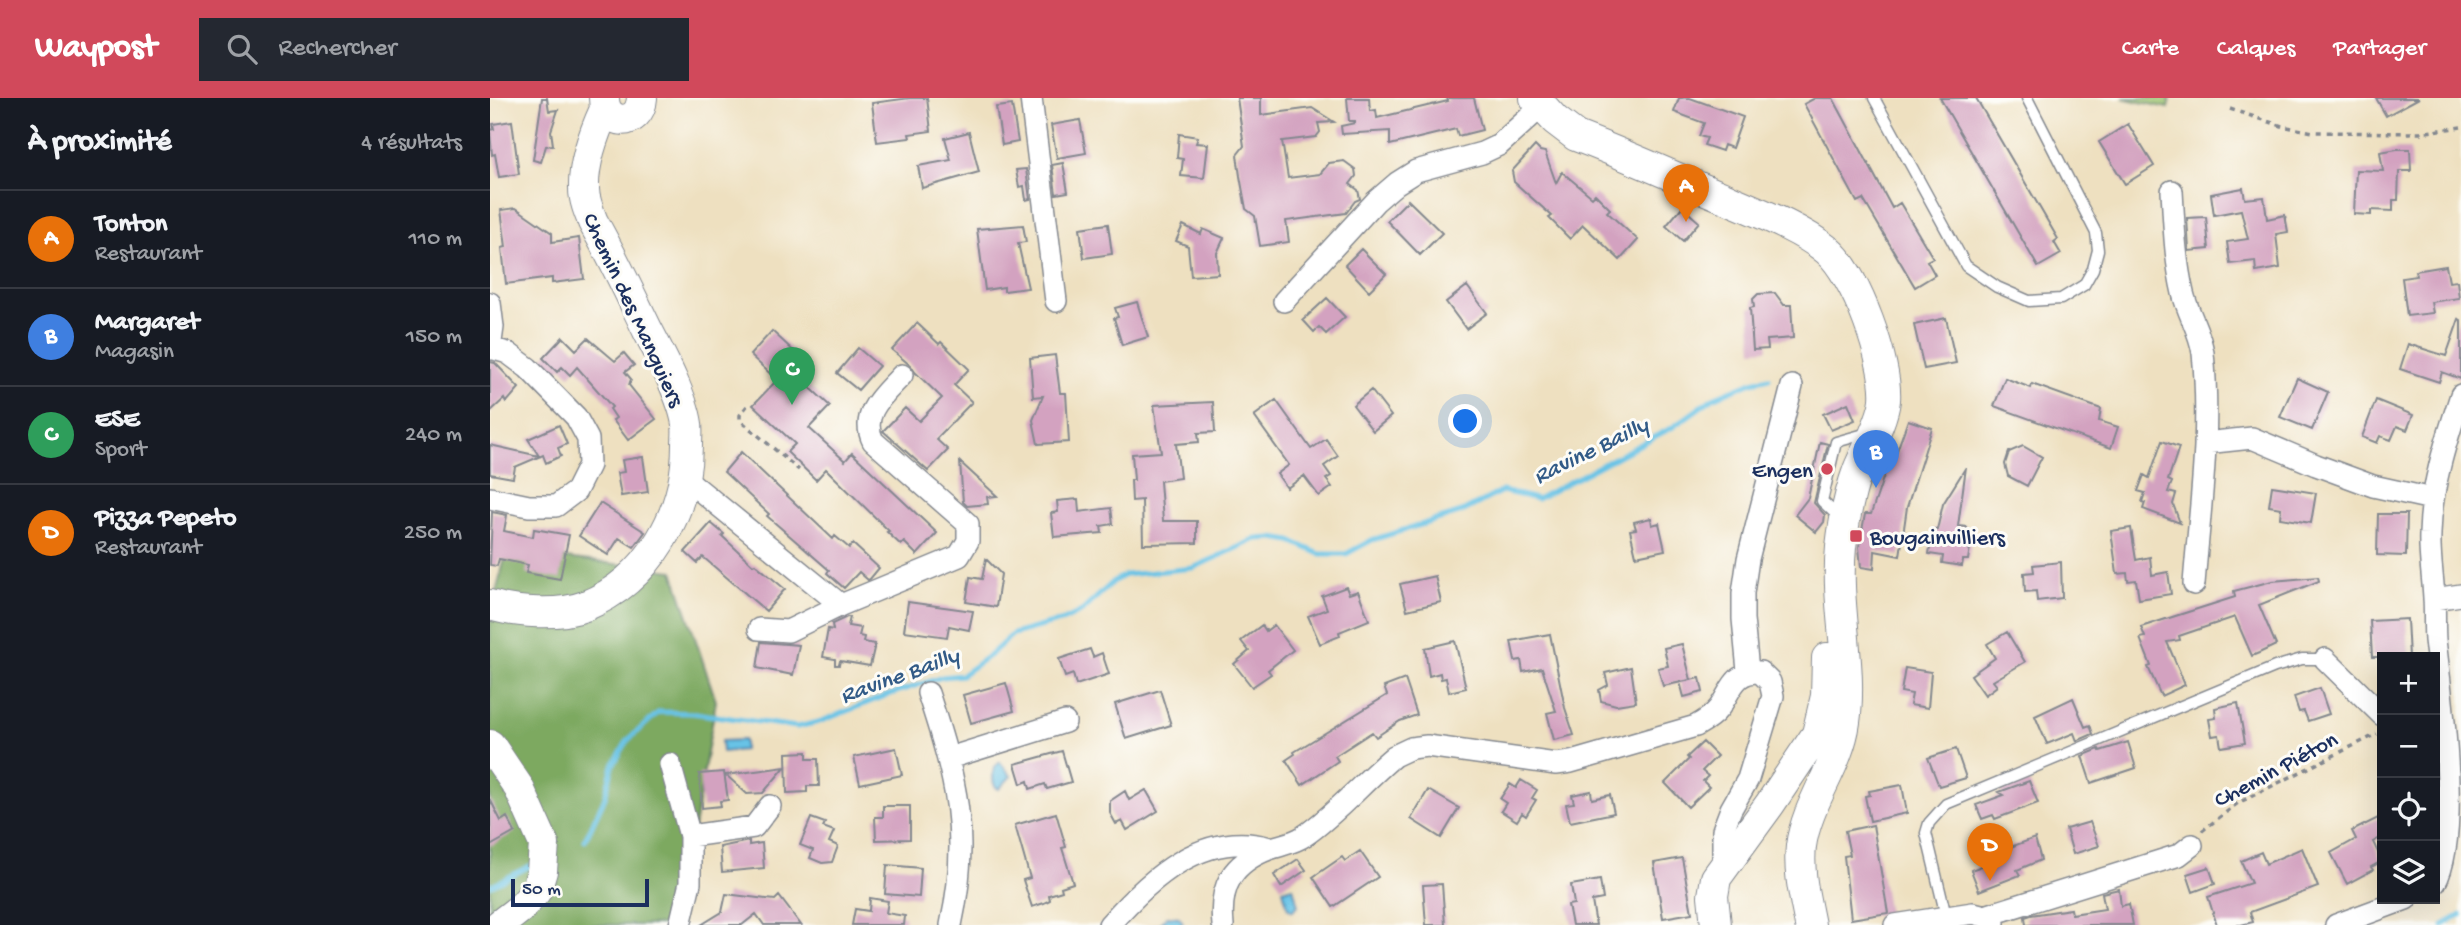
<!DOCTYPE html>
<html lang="fr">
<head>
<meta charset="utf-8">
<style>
  :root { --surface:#171b24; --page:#242831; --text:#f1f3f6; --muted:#9ea1a6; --line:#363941; --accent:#d1495b }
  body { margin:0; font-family:"Gochi Hand",sans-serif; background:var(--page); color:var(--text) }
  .controls { position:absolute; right:21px; bottom:21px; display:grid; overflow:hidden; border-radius:0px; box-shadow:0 7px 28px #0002 }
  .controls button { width:63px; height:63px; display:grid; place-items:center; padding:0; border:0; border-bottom:2px solid var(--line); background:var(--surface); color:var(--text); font:35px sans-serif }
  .scale { position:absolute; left:21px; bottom:18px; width:138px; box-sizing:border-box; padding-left:7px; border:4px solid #1b2f5e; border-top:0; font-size:19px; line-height:24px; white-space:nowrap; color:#1b2f5e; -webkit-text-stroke:5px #fdfcf7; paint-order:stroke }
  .you { position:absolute; left:976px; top:324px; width:24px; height:24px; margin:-18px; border:5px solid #fff; border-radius:50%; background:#1a73e8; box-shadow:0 0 0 10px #1a73e833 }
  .badge { display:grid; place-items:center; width:46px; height:46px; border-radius:50%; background:var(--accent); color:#fff; font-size:23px; font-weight:700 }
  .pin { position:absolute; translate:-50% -58px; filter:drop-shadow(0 2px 4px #0008) }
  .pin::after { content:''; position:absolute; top:37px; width:24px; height:21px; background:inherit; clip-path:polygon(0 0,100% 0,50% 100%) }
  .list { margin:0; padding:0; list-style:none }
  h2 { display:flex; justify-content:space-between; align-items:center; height:91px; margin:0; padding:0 28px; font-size:30px }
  h2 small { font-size:23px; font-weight:400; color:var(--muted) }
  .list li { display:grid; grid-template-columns:46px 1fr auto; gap:21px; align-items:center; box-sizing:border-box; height:98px; padding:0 28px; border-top:2px solid var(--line) }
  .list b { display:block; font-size:26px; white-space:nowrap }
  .list p { margin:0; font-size:23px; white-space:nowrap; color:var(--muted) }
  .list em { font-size:23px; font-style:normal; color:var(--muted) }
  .icon { flex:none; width:38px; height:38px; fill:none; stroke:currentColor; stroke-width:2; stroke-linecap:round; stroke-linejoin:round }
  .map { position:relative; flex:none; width:1971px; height:827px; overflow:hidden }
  header { display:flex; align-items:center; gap:42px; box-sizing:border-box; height:98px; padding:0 35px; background:var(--accent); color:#fff }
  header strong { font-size:33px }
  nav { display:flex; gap:38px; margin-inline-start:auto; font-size:24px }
  .search { width:490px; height:63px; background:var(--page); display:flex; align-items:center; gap:18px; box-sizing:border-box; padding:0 24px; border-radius:0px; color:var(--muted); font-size:26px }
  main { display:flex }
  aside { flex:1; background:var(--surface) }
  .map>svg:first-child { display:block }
  .green { fill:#9cc36e; stroke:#5c7966; stroke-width:2 }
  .forest { fill:#7da961; stroke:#4c6c60; stroke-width:2 }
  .water { fill:#68c3e6; stroke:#4279a2; stroke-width:2 }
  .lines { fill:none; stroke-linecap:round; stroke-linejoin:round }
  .stream { stroke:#68c3e6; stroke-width:5 }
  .building { fill:#d3a2c0 }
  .lane-casing { stroke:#84888f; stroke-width:13 }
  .street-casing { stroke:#84888f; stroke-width:24 }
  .secondary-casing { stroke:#84888f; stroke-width:32 }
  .path { stroke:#84888f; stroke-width:3.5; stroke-dasharray:5 5; stroke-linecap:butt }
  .lane { stroke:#fff; stroke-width:10 }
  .street { stroke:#fff; stroke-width:21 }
  .secondary { stroke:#fff; stroke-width:30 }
  .poi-dot { fill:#d1495b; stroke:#fdfcf7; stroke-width:2.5 }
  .labels { text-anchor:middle; stroke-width:6; stroke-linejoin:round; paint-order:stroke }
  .street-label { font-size:23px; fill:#1b2f5e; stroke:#fdfcf7 }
  .poi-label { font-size:23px; fill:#1b2f5e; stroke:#fdfcf7; text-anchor:end }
  .water-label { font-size:24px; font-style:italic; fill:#325b87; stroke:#fdfcf7 }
</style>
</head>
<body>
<header>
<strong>Waypost</strong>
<div class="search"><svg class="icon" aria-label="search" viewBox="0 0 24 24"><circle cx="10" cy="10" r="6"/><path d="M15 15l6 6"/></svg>Rechercher</div>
<nav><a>Carte</a><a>Calques</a><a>Partager</a></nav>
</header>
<main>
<aside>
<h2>À proximité<small>4 résultats</small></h2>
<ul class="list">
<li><span class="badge" style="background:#e8710a">A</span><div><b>Tonton</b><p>Restaurant</p></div><em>110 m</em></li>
<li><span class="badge" style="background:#3f7fe0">B</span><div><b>Margaret</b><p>Magasin</p></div><em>150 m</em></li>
<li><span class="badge" style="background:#2e9e5b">C</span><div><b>ESE</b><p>Sport</p></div><em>240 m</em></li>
<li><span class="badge" style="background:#e8710a">D</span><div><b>Pizza Pepeto</b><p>Restaurant</p></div><em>250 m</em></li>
</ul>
</aside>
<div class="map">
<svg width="1971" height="827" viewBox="0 0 1971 827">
  <rect width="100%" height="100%" fill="#fdfcf7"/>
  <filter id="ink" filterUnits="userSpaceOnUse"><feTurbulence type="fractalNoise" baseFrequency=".0143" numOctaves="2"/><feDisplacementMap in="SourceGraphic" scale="14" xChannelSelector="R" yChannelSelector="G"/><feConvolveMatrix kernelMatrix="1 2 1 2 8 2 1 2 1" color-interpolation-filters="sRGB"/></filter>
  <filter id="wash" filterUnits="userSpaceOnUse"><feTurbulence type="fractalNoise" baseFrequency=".00686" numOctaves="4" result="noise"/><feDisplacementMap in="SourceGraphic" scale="28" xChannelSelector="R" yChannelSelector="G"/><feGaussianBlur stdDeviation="1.57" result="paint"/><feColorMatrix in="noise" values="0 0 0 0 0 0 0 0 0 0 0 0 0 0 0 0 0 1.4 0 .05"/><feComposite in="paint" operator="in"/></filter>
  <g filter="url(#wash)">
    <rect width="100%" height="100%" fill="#eee0c0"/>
    <path class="green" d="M1632,0H1680L1678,10Z"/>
    <path class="forest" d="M17,453L183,473L226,603L187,827H0V515Z"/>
    <path class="water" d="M254,642V652L232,654L231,643Z
      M510,664L521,678L509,691C501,688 503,676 504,669Z
      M803,789L808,807L803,813L798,810L793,792Z
      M677,818L689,819L693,825L690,827H668Z"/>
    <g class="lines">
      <path class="stream" d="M95,742L115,699L123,667L138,642L169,614L203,615L307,629L329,624L395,598L452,579L472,577L500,557L523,536L574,522L592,513L624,483L635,477L703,470L766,441L783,440L801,443L830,456H856L882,442L972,414L1012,393L1047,401L1183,329L1223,300L1262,284L1279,280
        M0,788L40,768
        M1953,827L1971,817"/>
    </g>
    <g id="blocks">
      <path class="building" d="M52,0H57L59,13L68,12L61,33L63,47L56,48L51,64L43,62Z
        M420,0H437L441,33L419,36L420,40L387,44L382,5Z
        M747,0H771V17L822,10L844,24L828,25L830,34L826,39L792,43L798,80L830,76L839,65L854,63L865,71L866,78L860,86L868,92L870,101L865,103L856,115L796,123L799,144L770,148L765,118L756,111L750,78L747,57L754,48Z
        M857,0H879L880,13L886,12L887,20L958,3L957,0H984L992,32L968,38L966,31L900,47V33L852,36L851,28L865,25V23H859Z
        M1189,0H1200L1253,19L1242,50L1234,47L1232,53L1214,47L1217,40L1209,38L1214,25L1184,14Z
        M1325,0H1343L1402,110L1410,105L1443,160L1437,163L1445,177L1425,189L1373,101L1367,104L1314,6Z
        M1450,0H1486L1568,141L1564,144L1571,156L1548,169Z
        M1886,0H1929L1896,18Z
        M522,7L528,44L512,47L506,9Z
        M590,22L596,55L567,60L561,27Z
        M22,23L29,76L9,79L5,56L2,57L0,32L4,31L3,26Z
        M1638,26L1664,68L1635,86L1609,44Z
        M479,34L489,74L432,90L428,68L461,62L455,40Z
        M689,36L708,39L706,45L718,46L714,80L691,78L693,61L687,60Z
        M1045,48L1050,53L1055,54L1066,85L1072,74L1102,99L1105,96L1120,111L1117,114L1148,142L1130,162L1093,127L1080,141L1059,120L1062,118L1024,84L1022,73Z
        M1907,51H1920L1921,73H1909L1908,102H1903V113L1881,112V117L1864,116L1866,72L1893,73L1890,54Z
        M573,65L578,94L566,96L562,67Z
        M536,71L540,101L536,102L534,88L529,89L526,72Z
        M1753,90L1755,101L1774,99L1777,121L1795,117L1798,134L1786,136L1790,170L1766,174L1765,163L1740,166L1737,144L1758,141L1751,112L1724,117L1721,96Z
        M918,102L952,135L930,157L897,123Z
        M1192,109L1209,124L1193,143L1176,128Z
        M26,110L62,135V144L89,140L94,181L62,185V180L16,186L12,150L16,149L11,112Z
        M1716,119L1719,151L1699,153L1697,120Z
        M618,126L622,156L594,160L590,130Z
        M533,127L536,144L528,145L538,190L514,193V189L495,192L487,131Z
        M693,127L711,136L713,131L734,140L727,155L728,176L701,178L698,148L686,143Z
        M871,151L896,176L879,193L855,167Z
        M1956,168L1959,184L1967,183L1969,200L1941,204L1943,215L1917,218L1912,180L1926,178L1925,173Z
        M977,188L997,215L976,231L956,204Z
        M1285,195L1294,207H1301L1303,240L1277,242L1278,251L1263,252L1260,210L1264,209L1263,201L1268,196Z
        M837,200L855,219L836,236L829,229L824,234L813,222Z
        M647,204L658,239L632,247L624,220L628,219L625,210Z
        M1456,220L1466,265L1434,271L1424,227Z
        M1969,221L1971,222V281L1952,274L1949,284L1910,271L1918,246L1956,258Z
        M427,225L449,246L451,244L479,271L464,287L482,304L446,341L458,352L438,373L393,333L415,310L429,323L452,300L425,274L421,268L402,252Z
        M282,233L309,258L298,269L340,308L319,330L355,363L362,355L447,435L427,457L414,444L411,447L397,434L399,433L336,371L326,382L297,354L305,346L263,307L287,282L260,257Z
        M73,239L86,252L98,240L125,263L134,255L144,267L135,274L141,281L139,287L166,321L138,342L123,322L126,320L120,311L122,309L87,269L80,277L72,269L67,274L53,260Z
        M368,250L389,268L368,292L347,275Z
        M565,257L570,295H576L579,344L548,346L543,322L553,298L543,299L540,260Z
        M0,264L5,265L29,290L16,305L14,301L0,314Z
        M1515,280L1541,290L1542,286L1611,311L1609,323L1628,329L1621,350L1504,308Z
        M1807,280L1838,294L1822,332L1790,319Z
        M881,292L901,318L883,333L863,307Z
        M786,302L821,351L836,341L848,358L834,368L841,378L836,381L842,389L829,398L814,378L797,390L787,376L799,367L764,318Z
        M1886,302L1923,317L1917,332L1907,328L1901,342L1890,338L1887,345L1872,339Z
        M723,304L725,334L708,335L709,344L686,346L690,380L670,383L673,423H707V445L653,446L652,402L642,403L641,382H644L642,356L671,354L664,307Z
        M1358,305L1365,322L1341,332L1333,316Z
        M1418,322L1442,330L1417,409L1410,458L1385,453L1384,471L1371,469L1369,449L1375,416H1381L1399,363L1403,364Z
        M69,327L77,346L68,350L71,358L56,365L53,357L25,369L23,380L0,376V347L49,358L38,341Z
        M1672,343L1689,349L1678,382L1682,384L1678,394L1686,396L1683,406L1690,425L1653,411L1655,405L1652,404L1655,395L1648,393L1654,377L1659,380Z
        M1330,344L1338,346L1324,405L1335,417L1334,424L1326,434L1305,417L1318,400Z
        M1533,348L1552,359L1537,388L1518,378L1515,366L1519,354Z
        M251,354L343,441L345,438L359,450L363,446L389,470L380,481L378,482L369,474L354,490L337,475L339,472L277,418L279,416L234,374Z
        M153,359L158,394L131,398L127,375L134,374L132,362Z
        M470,364L507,398L497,399L498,406L477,408L473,404Z
        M1476,369L1468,428L1477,429L1476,436L1482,437L1478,462H1473L1472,468L1452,465L1453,458L1439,456L1443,431L1447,432L1453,406Z
        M1782,388L1826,395L1821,425L1790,420L1791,410L1779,408Z
        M588,401L589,414L621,410L623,426L611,428L612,435L564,439L561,415L568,414L567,403Z
        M110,405L155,434L144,449L129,440L118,457L89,438Z
        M2,414L17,417L14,433L43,439L44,431L79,437L70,481L36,475L38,467L9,461L7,468L0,467Z
        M1888,416H1917L1916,458L1887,457Z
        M1161,420L1162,427L1169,425L1175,452L1146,458L1140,432L1146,431L1144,424Z
        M221,425L234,436L232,438L263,467L265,466L295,491L276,513L213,459L207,465L195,454Z
        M1641,430L1646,462L1660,459L1662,477L1678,474L1681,496L1649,501L1646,482L1638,483L1637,475L1627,476L1621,433Z
        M496,461L511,476L506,509L476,504L480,479L492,481Z
        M1571,464L1572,500L1547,503L1546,493L1535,494L1534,475L1544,474L1543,467Z
        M945,478L951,504L917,512L910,486Z
        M1828,479L1829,483L1769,507L1786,547L1769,555L1762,558L1745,519L1689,538L1690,542L1677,544L1695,587L1671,598L1658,569L1661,568L1650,540L1655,539L1651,529L1745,499L1744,493L1782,483Z
        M856,489L859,496L868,493L879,522L849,534L850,538L830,546L818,518L837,511L832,498Z
        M418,504L483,513L479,532L459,528L457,539L414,533Z
        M357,519H360L358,528L371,530L369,538L374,539L373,544L385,546L380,568L350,563L349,567H345V561L333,559L338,531L343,532L342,526Z
        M1917,521L1919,559H1882L1880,523Z
        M772,527L776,533L784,527L803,552L778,572L781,576L762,589L744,566L759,553L751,543Z
        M1517,534L1535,564L1503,583L1507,588L1495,597L1481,577L1505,560L1497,546Z
        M1060,536L1075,610L1084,637L1064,642L1057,615L1066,613L1052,570L1033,574L1031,562L1025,563L1021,543Z
        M965,543L976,590L959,594L956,580L951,581L950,575L939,578L935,550Z
        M271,544L309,547L303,577L267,570Z
        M1192,546L1201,582L1173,588L1168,570L1178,568L1174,550Z
        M600,551L603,559L612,555L619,576L586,587L583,576L575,579L569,561Z
        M1141,569L1146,604L1126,607L1111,603L1109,592L1118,587L1115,575Z
        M1415,570L1441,574L1438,610L1420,607L1422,596L1411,594Z
        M1210,580L1213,594L1194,599L1190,584Z
        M915,581L927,617L910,623L886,639L882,634L845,658L848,663L812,687L796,662L805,656L804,654L897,597L894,589Z
        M516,585L524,613L481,625L473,597Z
        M1830,590L1839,616L1818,623L1814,613L1809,614L1804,599Z
        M670,592L681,627L636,641L625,606Z
        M1583,600L1595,629L1600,627L1603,636L1587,643L1584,635L1557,646L1545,618Z
        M1748,605L1755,645L1731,649L1729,637L1722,638L1719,621L1726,620L1725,610Z
        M1213,644L1227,658L1212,673L1218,678L1213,683L1219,689L1198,709L1175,685L1199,661L1197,659Z
        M1638,644L1646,670L1601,685L1592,658L1609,651L1610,653Z
        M406,650L412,677L370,686L364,659Z
        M1466,651L1476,680L1449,688L1438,660Z
        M572,653L581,684L557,691L555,686L540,691L538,683L531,686L525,666Z
        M317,654V661H328L329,688H317V694L297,695L296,655Z
        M295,669L273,695L257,696L236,677Z
        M234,674L238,702L230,703L231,708L212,710L209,676Z
        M1031,682L1047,692L1042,700L1046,702L1036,718L1032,715L1027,723L1011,713L1016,705L1010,701L1020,686L1026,690Z
        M1539,683L1548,705L1505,721L1503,717L1492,721L1486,707L1514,697L1509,694Z
        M1412,687L1417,715L1380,723L1375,698L1380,697L1379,693Z
        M656,692L668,713L637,732L632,723L626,726L620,715V703L635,693L639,702Z
        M938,692L969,710L951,740L921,721Z
        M1101,693L1102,701L1120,697L1124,715L1080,724L1076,706L1084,705L1082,697Z
        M0,701L11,723L17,719L25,734L0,748Z
        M393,708H420V741L386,742L385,719H393Z
        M566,715L576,749L572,750L583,785L571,789L572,793L559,797L560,802L554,805L542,809L533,782L540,780L525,727Z
        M321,720L335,725L333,729L344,733L339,744L348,748L342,764L332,765L320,760L323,752L310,747Z
        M1888,720L1892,728V739L1883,744L1892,763L1881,769L1883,772L1857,786L1841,755L1866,741L1862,733Z
        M1600,724L1609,748L1583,756L1576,731Z
        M1383,727L1398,815L1361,821L1354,758L1360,757L1355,733Z
        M1545,740L1551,762L1527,772L1530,777L1489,793L1481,772L1518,758L1515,751Z
        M259,743V747L272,745L274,770L232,774L230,749Z
        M1812,750L1828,789L1760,814L1763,824L1751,827H1727L1718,799L1761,785L1751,763L1771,754L1776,766Z
        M870,753L888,779L843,809L823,779L852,759L855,763Z
        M1192,760L1202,815L1173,820L1164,765Z
        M808,761L816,772L791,789L784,777Z
        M397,767L431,770L429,799L395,796Z
        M1719,769L1725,786L1703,794L1697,776Z
        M1110,782L1113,801L1102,803L1106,827H1082L1078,807L1084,806L1081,787Z
        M952,786L955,827H936L933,787Z
        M1629,791L1631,808L1639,806L1643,827H1536L1535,819L1541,817L1581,811L1582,816L1615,811L1612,795Z
        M236,796L285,802L289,798L311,827H274L266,816L252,827H211L232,814Z
        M380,800L398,803L396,815L415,818L414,827H362L365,811L379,813Z"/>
    </g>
  </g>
  <g filter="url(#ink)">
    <use href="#blocks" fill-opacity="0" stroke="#84888f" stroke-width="2"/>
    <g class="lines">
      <defs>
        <path id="lane" d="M1384,0L1476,168L1507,189L1539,203L1571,201L1594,187L1603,171L1608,152L1606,135L1537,0
          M1351,421L1332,403L1346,344L1378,335
          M1456,818L1436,735L1439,725L1456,706L1785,569L1812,561H1835"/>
        <path id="street" d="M541,0L566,203
          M1682,93C1684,127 1685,161 1693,195C1698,216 1710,233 1713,255C1721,332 1710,410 1704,486
          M794,203L886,103L907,85L926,73L992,55L1009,47L1052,8
          M0,205L3,229L0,251
          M1715,345L1762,340L1826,367L1883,388L1942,401
          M196,381L351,507L469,458L478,443V426L383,343C369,315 395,296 412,277
          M0,400L39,408H66L86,393L99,367L98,341L86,319L38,270L18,255L0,250
          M1944,501L1971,497
          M269,531L298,533L351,507
          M1835,561L1892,617
          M1258,573L1253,521V495L1258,461L1302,288
          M438,595C466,681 481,736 461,827
          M459,660L575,624
          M180,666L200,738V785L190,827
          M200,738L264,729L280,708
          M1945,785C1971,738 1952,602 1945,542C1944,528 1945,514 1944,500C1943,479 1939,457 1940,436C1941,388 1956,343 1971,297
          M1495,818L1689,757L1702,747
          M619,827C660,780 714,731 780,750
          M733,827C729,788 742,765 779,751C790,747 804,745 814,738C844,718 875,682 904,658L921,650L937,648L1066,666L1081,664L1206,628C1215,623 1223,618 1229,610C1242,592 1244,573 1270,574L1280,584L1283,598L1258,681L1241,711L1233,732V769
          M1405,827L1483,815L1495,818L1504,825
          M1846,827L1916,801"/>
        <path id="secondary" d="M114,0C114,28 150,30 152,0
          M1045,0L1065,22L1086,38C1136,57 1184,79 1233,99C1265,113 1310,130 1337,152C1366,176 1398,265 1395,302C1393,323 1376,352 1368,372C1359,396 1354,423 1351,449C1345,508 1363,567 1355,624C1349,668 1317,704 1311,748C1308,775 1315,801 1320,827
          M0,507C26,515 69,518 95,508C159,482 197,415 197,347C197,341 198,333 197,326C193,299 171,258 158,233C140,196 123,159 103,124C99,114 94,102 94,91C93,64 104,35 115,11
          M0,647L29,690L54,746L52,773L46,793L31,810L9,827
          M1226,827L1223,798L1226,780L1280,706L1327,636L1336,598L1337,560"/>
      </defs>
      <use href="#lane" class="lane-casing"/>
      <use href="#street" class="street-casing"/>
      <use href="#secondary" class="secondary-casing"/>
      <path class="path" d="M1740,11L1792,28L1823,34L1930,35L1971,29
        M257,308L250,317V322L309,372
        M1712,733L1748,705L1887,636"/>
      <use href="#lane" class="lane"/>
      <use href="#street" class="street"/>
      <use href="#secondary" class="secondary"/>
    </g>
  </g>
  <g class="poi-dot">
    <circle cx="1337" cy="371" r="7"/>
    <rect x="1359" y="431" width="14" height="14" rx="3.5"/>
  </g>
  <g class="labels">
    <g class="street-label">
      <text transform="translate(145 211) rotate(65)" y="8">Chemin des Manguiers</text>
      <text transform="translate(1785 670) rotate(-28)" y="8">Chemin Piéton</text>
    </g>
    <g class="poi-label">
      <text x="1323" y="379">Engen</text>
      <text x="1380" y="446" text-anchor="start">Bougainvilliers</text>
    </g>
    <g class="water-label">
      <text transform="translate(1100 351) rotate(-26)" y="8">Ravine Bailly</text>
      <text transform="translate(409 576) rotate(-20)" y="8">Ravine Bailly</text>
    </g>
  </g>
</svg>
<div class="controls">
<button>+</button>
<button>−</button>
<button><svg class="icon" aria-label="locate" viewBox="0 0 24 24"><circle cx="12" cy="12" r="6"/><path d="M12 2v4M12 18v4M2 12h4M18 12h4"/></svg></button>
<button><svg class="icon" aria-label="layers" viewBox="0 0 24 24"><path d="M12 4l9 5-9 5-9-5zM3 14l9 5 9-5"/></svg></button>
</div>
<div class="scale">50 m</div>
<div class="you"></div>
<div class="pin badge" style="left:1196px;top:124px;background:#e8710a">A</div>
<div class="pin badge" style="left:1386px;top:390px;background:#3f7fe0">B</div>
<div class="pin badge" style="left:302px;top:307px;background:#2e9e5b">C</div>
<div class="pin badge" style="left:1500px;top:783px;background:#e8710a">D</div>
</div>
</main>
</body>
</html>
